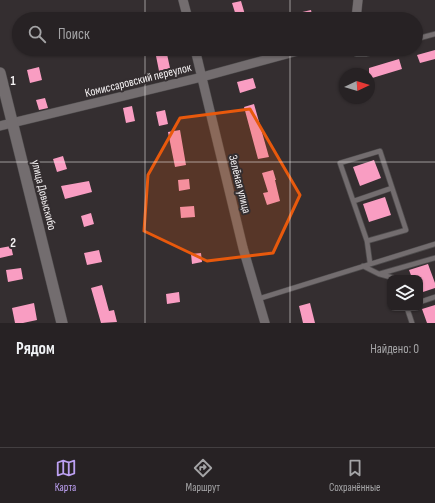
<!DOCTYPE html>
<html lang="ru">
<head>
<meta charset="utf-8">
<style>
  :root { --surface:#272224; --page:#332f31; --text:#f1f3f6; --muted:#a4a4a6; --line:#433f41; --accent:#bca0f2 }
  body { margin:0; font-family:"Sofia Sans Condensed",sans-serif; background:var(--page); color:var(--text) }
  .controls { position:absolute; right:12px; bottom:12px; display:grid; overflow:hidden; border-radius:8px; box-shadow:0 1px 3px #0004 }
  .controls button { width:36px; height:36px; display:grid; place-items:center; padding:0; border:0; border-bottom:1px solid var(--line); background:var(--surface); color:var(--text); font:20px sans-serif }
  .compass { position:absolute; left:339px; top:68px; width:36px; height:36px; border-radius:50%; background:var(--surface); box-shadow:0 1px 3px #0004; rotate:86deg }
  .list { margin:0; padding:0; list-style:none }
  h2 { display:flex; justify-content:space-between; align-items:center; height:52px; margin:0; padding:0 16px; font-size:17px }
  h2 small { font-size:13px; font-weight:400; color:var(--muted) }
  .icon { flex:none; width:22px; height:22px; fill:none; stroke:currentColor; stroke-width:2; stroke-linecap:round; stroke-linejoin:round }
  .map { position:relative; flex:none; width:435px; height:323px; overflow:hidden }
  .search { position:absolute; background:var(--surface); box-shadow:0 1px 3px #0004; left:12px; right:12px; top:12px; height:44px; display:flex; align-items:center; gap:10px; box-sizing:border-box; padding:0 14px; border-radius:22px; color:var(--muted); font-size:15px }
  .sheet { height:124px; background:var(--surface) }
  nav { display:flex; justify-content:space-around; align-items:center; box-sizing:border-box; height:56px; border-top:1px solid var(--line); background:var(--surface); font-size:11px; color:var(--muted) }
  nav a { display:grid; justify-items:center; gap:2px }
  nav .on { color:var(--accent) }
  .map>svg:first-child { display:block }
  .building { fill:#f99dc2 }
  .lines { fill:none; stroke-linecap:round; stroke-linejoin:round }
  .service-casing { stroke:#4f4c4d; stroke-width:6 }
  .minor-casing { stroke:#4f4c4d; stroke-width:10 }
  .tertiary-casing { stroke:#4f4c4d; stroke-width:12 }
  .service { stroke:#736d6f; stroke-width:4.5 }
  .minor { stroke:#736d6f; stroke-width:9 }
  .tertiary { stroke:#736d6f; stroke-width:11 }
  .marked { fill:#e8590c; fill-opacity:0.2; stroke:#e8590c; stroke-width:3; stroke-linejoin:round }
  .grid { fill:none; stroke:#f5f2f3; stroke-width:1; stroke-opacity:0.55 }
  .labels { text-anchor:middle; stroke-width:4; stroke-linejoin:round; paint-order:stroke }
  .street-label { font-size:12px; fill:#f5f2f3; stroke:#342e30 }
  .grid-label { font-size:13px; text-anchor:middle; font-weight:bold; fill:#f5f2f3; stroke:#342e30; stroke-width:4; stroke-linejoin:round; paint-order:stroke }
</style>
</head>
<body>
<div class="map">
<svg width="435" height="323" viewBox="0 0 435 323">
  <rect width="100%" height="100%" fill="#342e30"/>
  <path class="building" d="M241,1L246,18L237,19L232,3Z
    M311,10L313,19H286L285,16Z
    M435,50V59L420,63L417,55Z
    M167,54L170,68L159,71L156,56Z
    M399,59L402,69L369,79V68Z
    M39,67L42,80L30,83L27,70Z
    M253,78L256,88L240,93L237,82Z
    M45,98L48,108L39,110L36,100Z
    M254,104L269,157L258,159L244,107Z
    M132,106L135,121L126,123L123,108Z
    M165,110L168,124L159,126L156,112Z
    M180,130L186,165L175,167L168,132Z
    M63,156L67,169L57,172L53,159Z
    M374,160L381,178L360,186L353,167Z
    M273,170L276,180H275L280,201L267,205L263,193L268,192L262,173Z
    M189,179L190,189L179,191L178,180Z
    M89,181L92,192L65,199L61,186Z
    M385,197L391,215L369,222L363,204Z
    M194,206L195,217L181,218L180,207Z
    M91,213L94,224L84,227L81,216Z
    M11,246L13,255L0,258V248Z
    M99,250L102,262L87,265L84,253Z
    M201,253L202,262L192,264L191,254Z
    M428,264L435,283V288L420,293V278H412L409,270Z
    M21,268L23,279L8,282L6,270Z
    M102,285L109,311L114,310L117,322L101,323L91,288Z
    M179,292L180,302L167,304L166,294Z
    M34,303L37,320L23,323H15L12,308Z
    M310,303L315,323H303L299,306Z
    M435,305V323H427L422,309Z"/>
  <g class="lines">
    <defs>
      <path id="service" d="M416,39L435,34
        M354,49L356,54H366L383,49
        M354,201L392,188
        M367,241L406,230L380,151L340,163L367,241L370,263
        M363,266L379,274L394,278
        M379,274L435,258
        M258,299L435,244
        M420,302L435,297
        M407,308L412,323"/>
      <path id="minor" d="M183,0L188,19
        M356,19L358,0
        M195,49L243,248L265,323
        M0,126L202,77L305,49"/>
      <path id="tertiary" d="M0,73L62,323"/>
    </defs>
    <use href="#service" class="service-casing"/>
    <use href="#minor" class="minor-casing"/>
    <use href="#tertiary" class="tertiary-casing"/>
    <use href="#service" class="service"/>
    <use href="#minor" class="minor"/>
    <use href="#tertiary" class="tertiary"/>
  </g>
  <path class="marked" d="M250,109L300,195L273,253L207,261L144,231L148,175L180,118Z"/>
  <path class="grid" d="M145,0V19M290,0V19M145,49V323M290,49V323M0,162H435"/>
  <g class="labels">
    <g class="street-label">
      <text transform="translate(138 80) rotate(-14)" y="4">Комиссаровский переулок</text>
      <text transform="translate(240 184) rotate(76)" y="4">Зелёная улица</text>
      <text transform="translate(44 195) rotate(76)" y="4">улица Довыскибо</text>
    </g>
  </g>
  <g class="grid-label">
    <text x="13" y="85">1</text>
    <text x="13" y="247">2</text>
  </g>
</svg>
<div class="controls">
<button><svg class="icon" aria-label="layers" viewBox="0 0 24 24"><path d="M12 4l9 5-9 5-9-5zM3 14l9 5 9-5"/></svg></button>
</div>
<svg class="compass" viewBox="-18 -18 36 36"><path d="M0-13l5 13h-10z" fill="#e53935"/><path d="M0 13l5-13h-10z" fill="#a4a4a6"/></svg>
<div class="search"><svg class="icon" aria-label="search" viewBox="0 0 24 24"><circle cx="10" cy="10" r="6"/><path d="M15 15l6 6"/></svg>Поиск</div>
</div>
<section class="sheet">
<h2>Рядом<small>Найдено: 0</small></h2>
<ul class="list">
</ul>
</section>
<nav>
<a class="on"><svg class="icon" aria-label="map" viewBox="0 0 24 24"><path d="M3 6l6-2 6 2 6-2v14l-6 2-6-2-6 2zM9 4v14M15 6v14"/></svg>Карта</a>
<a><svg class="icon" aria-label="directions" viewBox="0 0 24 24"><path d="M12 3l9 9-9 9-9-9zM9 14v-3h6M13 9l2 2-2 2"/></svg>Маршрут</a>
<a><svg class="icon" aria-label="saved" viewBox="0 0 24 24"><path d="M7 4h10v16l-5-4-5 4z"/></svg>Сохранённые</a>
</nav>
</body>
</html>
